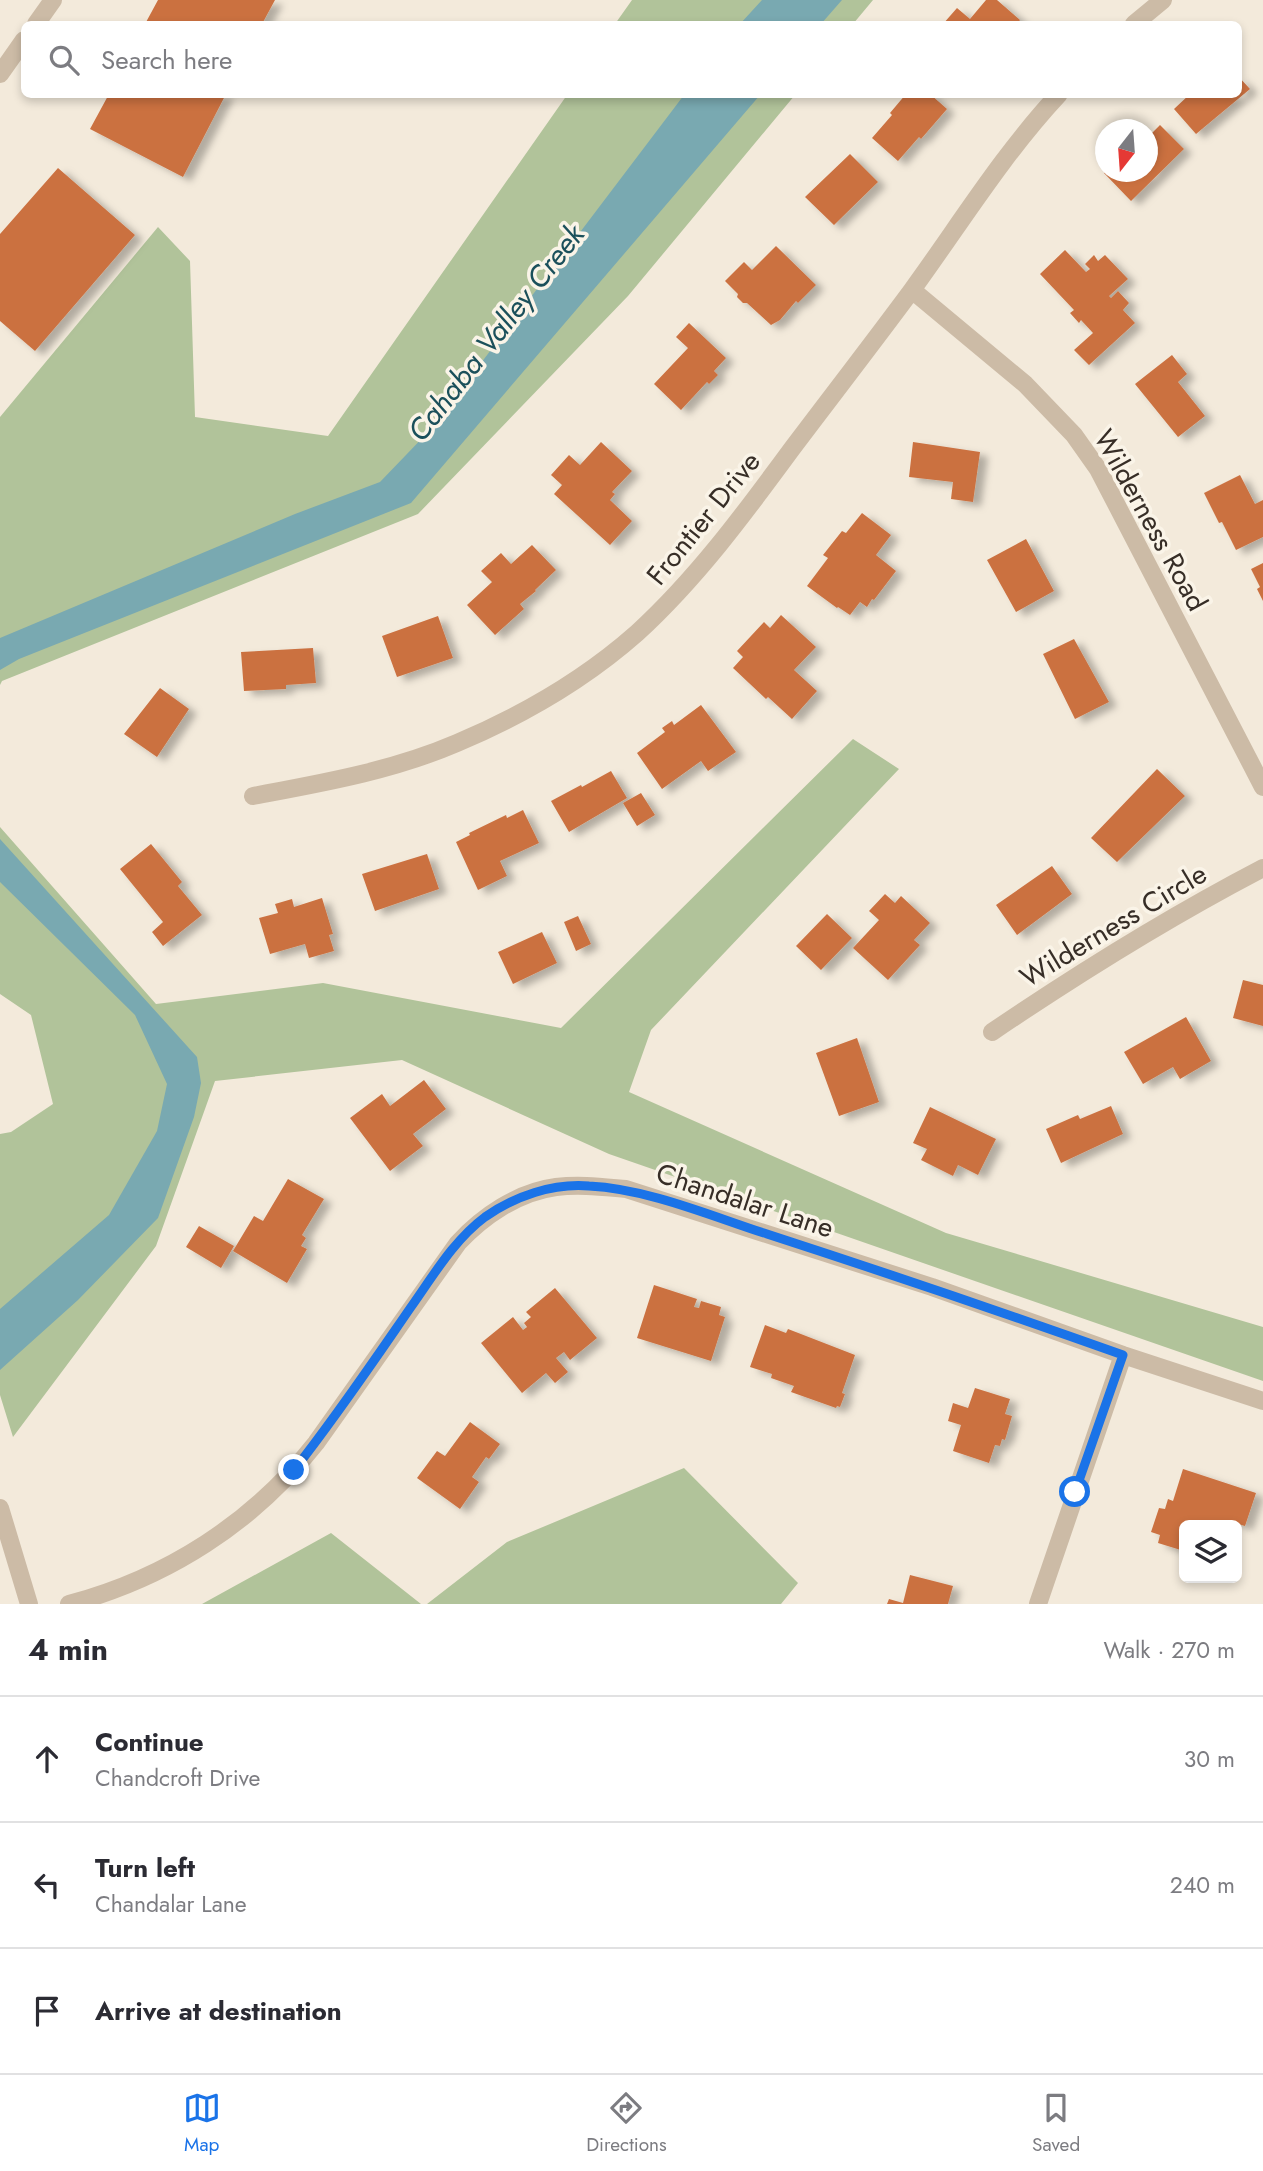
<!DOCTYPE html>
<html lang="en">
<head>
<meta charset="utf-8">
<style>
  :root { --surface:#fff; --page:#f7f7f7; --text:#2b2b33; --muted:#7c7c81; --line:#e1e1e2; --accent:#1a73e8 }
  body { margin:0; font-family:Jost,sans-serif; background:var(--page); color:var(--text) }
  .controls { position:absolute; right:21px; bottom:21px; display:grid; overflow:hidden; border-radius:10px; box-shadow:0 4px 10px #0003 }
  .controls button { width:63px; height:63px; display:grid; place-items:center; padding:0; border:0; border-bottom:2px solid var(--line); background:var(--surface); color:var(--text); font:35px sans-serif }
  .compass { position:absolute; left:1095px; top:119px; width:63px; height:63px; border-radius:50%; background:var(--surface); box-shadow:0 4px 10px #0003; rotate:197deg }
  .stop { position:absolute; width:21px; height:21px; margin:-16px; border:5px solid #1a73e8; border-radius:50%; background:#fff }
  .stop.end { background:#1a73e8; border-color:#fff; box-shadow:0 2px 7px #0008 }
  .list { margin:0; padding:0; list-style:none }
  h2 { display:flex; justify-content:space-between; align-items:center; height:91px; margin:0; padding:0 28px; font-size:30px }
  h2 small { font-size:23px; font-weight:400; color:var(--muted) }
  .list li { display:grid; grid-template-columns:46px 1fr auto; gap:21px; align-items:center; box-sizing:border-box; height:126px; padding:0 28px; border-top:2px solid var(--line) }
  .list b { display:block; font-size:26px; white-space:nowrap }
  .list p { margin:0; font-size:23px; white-space:nowrap; color:var(--muted) }
  .list em { font-size:23px; font-style:normal; color:var(--muted) }
  .icon { flex:none; width:38px; height:38px; fill:none; stroke:currentColor; stroke-width:2; stroke-linecap:round; stroke-linejoin:round }
  .map { position:relative; flex:none; width:1263px; height:1604px; overflow:hidden }
  .search { position:absolute; background:var(--surface); box-shadow:0 4px 10px #0003; left:21px; right:21px; top:21px; height:77px; display:flex; align-items:center; gap:18px; box-sizing:border-box; padding:0 24px; border-radius:10px; color:var(--muted); font-size:26px }
  .sheet { height:469px; background:var(--surface) }
  nav { display:flex; justify-content:space-around; align-items:center; box-sizing:border-box; height:98px; border-top:2px solid var(--line); background:var(--surface); font-size:19px; color:var(--muted) }
  nav a { display:grid; justify-items:center; gap:4px }
  nav .on { color:var(--accent) }
  .map>svg:first-child { display:block }
  .green { fill:#b1c39a }
  .water { fill:#79a9b1 }
  .building { fill:#cb7141; filter:url(#shadow) }
  .lines { fill:none; stroke-linecap:round; stroke-linejoin:round }
  .minor { stroke:#ccbba6; stroke-width:18 }
  .route { stroke:#1a73e8; stroke-width:9 }
  .labels { text-anchor:middle; stroke-width:7; stroke-linejoin:round; paint-order:stroke }
  .street-label { font-size:28px; fill:#372e27; stroke:#faf4e8 }
  .water-label { font-size:30px; font-style:italic; fill:#1b505b; stroke:#faf4e8 }
</style>
</head>
<body>
<div class="map">
<svg width="1263" height="1604" viewBox="0 0 1263 1604">
  <defs>
    <filter id="shadow"><feDropShadow dx="8" dy="4.5" stdDeviation="3.5" flood-color="#0004"/></filter>
  </defs>
  <rect width="100%" height="100%" fill="#f3eadb"/>
  <path class="green" d="M632,0H873L853,24H615Z
    M567,95H795L628,296L418,514L2,681L0,685V417L158,227L190,261L195,417L328,436Z
    M853,739L899,769L651,1030L629,1092L946,1233L1263,1327V1381L609,1154L402,1060L215,1081L156,1246L13,1437L0,1395V1134L11,1132L53,1104L31,1015L0,994V827L156,1004L323,983L561,1028Z
    M684,1468L798,1583L781,1604H427L507,1542Z
    M331,1533L421,1604H202Z"/>
  <path class="water" d="M762,0H842L821,24H740Z
    M684,95H760L411,503L19,659L0,670V638L295,514L380,482L431,429Z
    M0,839L197,1057L201,1083L194,1117L158,1218L78,1300L0,1370V1309L109,1215L157,1131L167,1084L135,1015L0,882Z"/>
  <path class="building" d="M158,0H275L262,24H145Z
    M986,0H997L1020,20L1017,24H943L957,8L970,19Z
    M1238,76L1250,89L1196,134L1174,109L1190,94H1238Z
    M109,94H226L183,177L90,129Z
    M906,94H930L947,109L921,139L919,137L898,161L872,138L892,115L890,113Z
    M1160,125L1184,149L1131,201L1104,173L1106,172H1148V137Z
    M850,154L878,182L834,225L805,197Z
    M58,168L135,235L35,351L0,321V234Z
    M776,246L816,285L798,303L796,301L780,320L771,325L747,303H743L737,297L738,294L725,281L744,262L752,270Z
    M1065,250L1086,272L1090,269L1085,264L1094,255L1098,261L1105,255L1128,279L1109,296L1111,298L1118,291L1129,303L1123,310L1135,323L1089,365L1074,350L1093,333L1081,320L1079,323L1070,313L1074,310L1040,274Z
    M689,323L726,358L714,371L718,375L709,384L707,382L681,410L654,384L688,348L676,337Z
    M1172,355L1187,374L1178,382L1205,416L1178,437L1135,384Z
    M601,442L632,471L612,492L615,494L610,500L632,521L610,545L554,494L562,485L551,475L569,455L580,465Z
    M913,442L980,452L973,502L951,499L953,482L909,477Z
    M1240,475L1255,504L1263,500V537L1236,550L1222,522L1219,523L1204,493Z
    M862,513L891,535L876,555L896,571L874,600L872,599L867,607L860,602L850,615L838,607L837,608L807,586L828,558L823,555L842,531L846,533Z
    M1026,539L1054,591L1016,612L987,560Z
    M532,545L556,570L535,590L536,591L520,604L524,609L495,635L467,605L492,582L481,571L501,553L511,564Z
    M1263,563V601L1257,589L1260,587L1251,569Z
    M781,615L816,647L794,670L817,691L792,719L768,697L766,699L733,668L743,657L737,651L764,622L770,628Z
    M438,616L453,658L397,677L382,636Z
    M1074,639L1109,702L1075,719L1043,654Z
    M313,648L316,683L286,685V689L244,691L241,652Z
    M160,688L189,709L157,757L124,734Z
    M701,705L736,752L708,771L701,761L662,789L637,753L665,732L662,728L672,721L674,725Z
    M1157,769L1185,796L1117,862L1091,838Z
    M611,771L627,798L569,832L551,801L581,785L582,787Z
    M641,793L655,815L637,826L623,803Z
    M523,810L539,843L500,861L507,876L478,890L456,842L470,835L469,833L506,815L507,818Z
    M151,844L182,882L178,886L202,915L163,946L152,932L163,922L120,869Z
    M427,854L439,889L375,911L362,874Z
    M1052,866L1072,894L1017,935L996,905Z
    M885,894L895,903L901,896L930,923L914,940L920,945L888,980L853,948L879,920L869,911Z
    M322,898L333,934L329,935L334,951L309,958L305,944L270,954L259,918L278,913L275,904L292,899L294,907Z
    M827,914L852,938L821,970L796,946Z
    M578,916L591,944L576,951L564,922Z
    M542,932L557,963L513,984L498,952Z
    M1243,980L1263,985V1026L1233,1018Z
    M1186,1017L1211,1061L1180,1079L1173,1067L1143,1084L1124,1052Z
    M857,1038L879,1102L839,1116L816,1053Z
    M424,1080L446,1109L413,1134L423,1146L390,1171L350,1118L382,1094L390,1106Z
    M1111,1106L1123,1134L1061,1163L1046,1129L1078,1115L1080,1119Z
    M930,1107L996,1139L978,1175L958,1165L953,1176L921,1160L927,1149L913,1143Z
    M288,1179L324,1199L302,1235L306,1238L301,1246L307,1249L287,1283L233,1251L254,1216L263,1221Z
    M199,1226L234,1246L221,1268L186,1247Z
    M654,1285L697,1299L694,1307L699,1308L701,1301L721,1307L719,1315L725,1317L711,1361L637,1338Z
    M555,1288L597,1338L570,1360L564,1352L556,1358L568,1372L555,1383L546,1373L522,1393L481,1343L513,1317L523,1330L527,1327L524,1323L531,1317L526,1312Z
    M765,1325L786,1333L788,1329L855,1355L842,1393L845,1394L840,1407L837,1406L836,1408L791,1392L794,1386L771,1378L772,1374L750,1367Z
    M975,1388L1010,1399L1005,1414L1012,1416L1005,1440L1002,1439L1000,1446L995,1445L989,1463L953,1451L961,1425L948,1421L953,1403L968,1408Z
    M470,1422L500,1444L489,1459L486,1457L472,1477L479,1482L460,1509L417,1478L437,1451L445,1456Z
    M1183,1469L1256,1493L1245,1526L1228,1521L1227,1525H1184V1551L1158,1543L1160,1535L1151,1532L1159,1508L1165,1509L1168,1499L1173,1501Z
    M910,1575L953,1586L948,1604H887L889,1599L903,1603Z"/>
  <g class="lines">
    <path class="minor" d="M36,24L53,0
      M1134,24L1163,0
      M0,74L24,40
      M912,290L1025,384L1074,435L1098,469L1263,787
      M253,796C322,783 392,771 457,743C521,716 585,679 637,633C696,579 744,514 791,450C831,397 872,344 912,290C960,224 1003,154 1059,94
      M992,1032C1079,973 1169,917 1263,868
      M0,1508L29,1604
      M69,1604C167,1578 253,1523 316,1443L458,1243C483,1216 518,1192 556,1187C580,1184 603,1187 626,1189L932,1287L1123,1355L1263,1401
      M1038,1604L1123,1355"/>
  </g>
  <g class="lines">
    <path class="route" d="M294,1470C336,1417 373,1362 411,1307C433,1276 454,1240 485,1217C515,1196 553,1183 589,1186C649,1189 711,1216 767,1234C887,1273 1005,1313 1123,1355L1075,1492"/>
  </g>
  <g class="labels">
    <g class="street-label">
      <text transform="translate(703 518) rotate(-51)" y="10">Frontier Drive</text>
      <text transform="translate(1151 520) rotate(61)" y="10">Wilderness Road</text>
      <text transform="translate(1113 925) rotate(-31)" y="10">Wilderness Circle</text>
      <text transform="translate(745 1200) rotate(18)" y="10">Chandalar Lane</text>
    </g>
    <g class="water-label">
      <text transform="translate(496 333) rotate(-52)" y="10">Cahaba Valley Creek</text>
    </g>
  </g>
</svg>
<div class="controls">
<button><svg class="icon" aria-label="layers" viewBox="0 0 24 24"><path d="M12 4l9 5-9 5-9-5zM3 14l9 5 9-5"/></svg></button>
</div>
<svg class="compass" viewBox="-18 -18 36 36"><path d="M0-13l5 13h-10z" fill="#e53935"/><path d="M0 13l5-13h-10z" fill="#7c7c81"/></svg>
<div class="stop" style="left:1075px;top:1492px"></div>
<div class="stop end" style="left:294px;top:1470px"></div>
<div class="search"><svg class="icon" aria-label="search" viewBox="0 0 24 24"><circle cx="10" cy="10" r="6"/><path d="M15 15l6 6"/></svg>Search here</div>
</div>
<section class="sheet">
<h2>4 min<small>Walk · 270 m</small></h2>
<ul class="list">
<li><svg class="icon" aria-label="ahead" viewBox="0 0 24 24"><path d="M12 20V5M6 11l6-6 6 6"/></svg><div><b>Continue</b><p>Chandcroft Drive</p></div><em>30 m</em></li>
<li><svg class="icon" aria-label="left" viewBox="0 0 24 24"><path d="M17 20v-9H6M10 6l-5 5 5 5"/></svg><div><b>Turn left</b><p>Chandalar Lane</p></div><em>240 m</em></li>
<li><svg class="icon" aria-label="arrive" viewBox="0 0 24 24"><path d="M6 21V4h12l-3 4 3 4H6"/></svg><div><b>Arrive at destination</b></div></li>
</ul>
</section>
<nav>
<a class="on"><svg class="icon" aria-label="map" viewBox="0 0 24 24"><path d="M3 6l6-2 6 2 6-2v14l-6 2-6-2-6 2zM9 4v14M15 6v14"/></svg>Map</a>
<a><svg class="icon" aria-label="directions" viewBox="0 0 24 24"><path d="M12 3l9 9-9 9-9-9zM9 14v-3h6M13 9l2 2-2 2"/></svg>Directions</a>
<a><svg class="icon" aria-label="saved" viewBox="0 0 24 24"><path d="M7 4h10v16l-5-4-5 4z"/></svg>Saved</a>
</nav>
</body>
</html>
